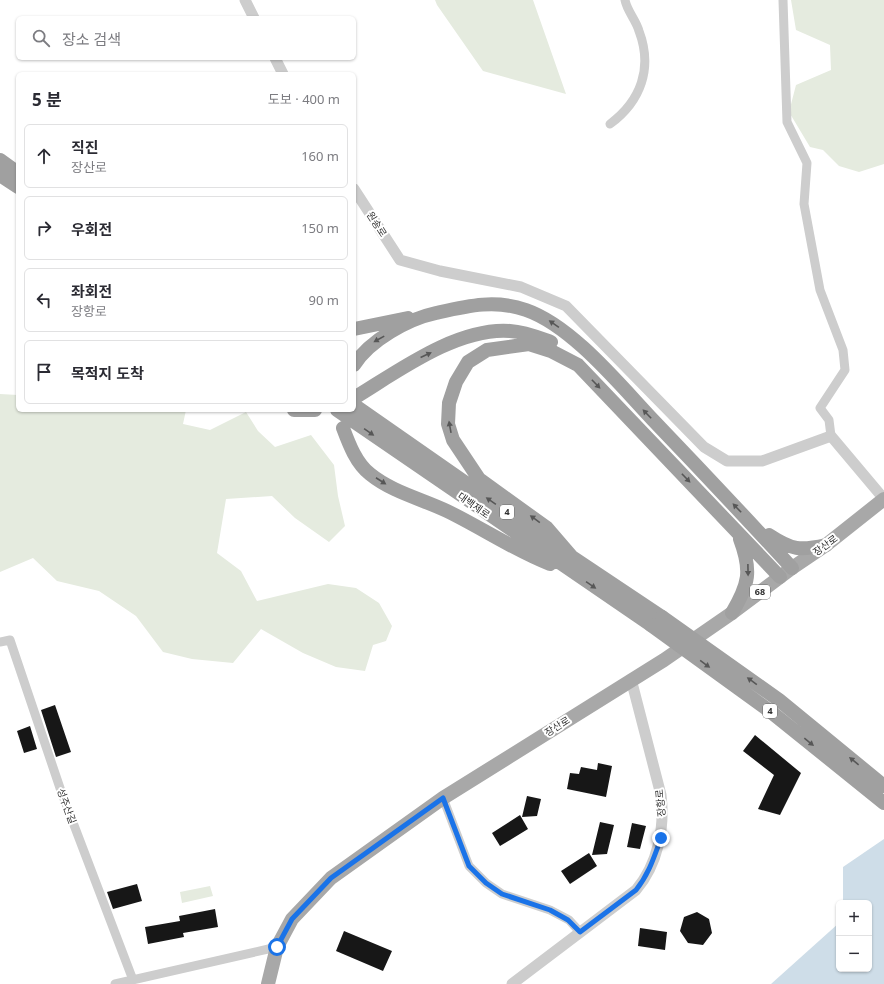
<!DOCTYPE html>
<html lang="ko">
<head>
<meta charset="utf-8">
<style>
  :root { --surface:#fff; --page:#f2f2f3; --text:#2b2b33; --muted:#7c7c81; --line:#e1e1e2 }
  body { margin:0; font-family:"Noto Sans","Noto Sans KR",sans-serif; background:var(--page); color:var(--text) }
  .controls { position:absolute; right:12px; bottom:12px; display:grid; overflow:hidden; border-radius:6px; box-shadow:0 1px 3px #0004 }
  .controls button { width:36px; height:36px; display:grid; place-items:center; padding:0; border:0; border-bottom:1px solid var(--line); background:var(--surface); color:var(--text); font:20px sans-serif }
  .stop { position:absolute; width:12px; height:12px; margin:-9px; border:3px solid #1a73e8; border-radius:50%; background:#fff }
  .stop.end { background:#1a73e8; border-color:#fff; box-shadow:0 1px 4px #0008 }
  .list { margin:0; padding:0; list-style:none }
  h2 { display:flex; justify-content:space-between; align-items:center; height:52px; margin:0; padding:0 16px; font-size:17px }
  h2 small { font-size:13px; font-weight:400; color:var(--muted) }
  .list li { display:grid; grid-template-columns:26px 1fr auto; gap:12px; align-items:center; box-sizing:border-box; height:64px; margin:0 8px 8px; padding:0 8px; border:1px solid var(--line); border-radius:6px }
  .list b { display:block; font-size:15px; white-space:nowrap }
  .list p { margin:0; font-size:13px; white-space:nowrap; color:var(--muted) }
  .list em { font-size:13px; font-style:normal; color:var(--muted) }
  .icon { flex:none; width:22px; height:22px; fill:none; stroke:currentColor; stroke-width:2; stroke-linecap:round; stroke-linejoin:round }
  .map { position:relative; flex:none; width:884px; height:984px; overflow:hidden }
  .search { position:absolute; background:var(--surface); box-shadow:0 1px 3px #0004; left:16px; top:16px; width:340px; height:44px; display:flex; align-items:center; gap:10px; box-sizing:border-box; padding:0 14px; border-radius:6px; color:var(--muted); font-size:15px }
  .panel { position:absolute; background:var(--surface); box-shadow:0 1px 3px #0004; left:16px; top:72px; width:340px; height:340px; border-radius:6px }
  .map>svg:first-child { display:block }
  .green { fill:#e5ebdf }
  .water { fill:#cedde8 }
  .building { fill:#171717 }
  .lines { fill:none; stroke-linecap:round; stroke-linejoin:round }
  .minor { stroke:#cdcdcd; stroke-width:9 }
  .tertiary { stroke:#cdcdcd; stroke-width:11 }
  .primary { stroke:#a8a8a8; stroke-width:14 }
  .trunk { stroke:#a0a0a0; stroke-width:14 }
  .trunk-bridge { stroke:#a0a0a0; stroke-width:14 }
  .oneway { fill:#575757 }
  .route { stroke:#1a73e8; stroke-width:5 }
  .labels { text-anchor:middle; stroke-width:4; stroke-linejoin:round; paint-order:stroke }
  .shield { fill:#fff; stroke:#6e6e6e; stroke-width:1 }
  .shield-label { font-size:9px; font-weight:bold; fill:#303030 }
  .street-label { font-size:10px; fill:#303030; stroke:#fff }
</style>
</head>
<body>
<div class="map">
<svg width="884" height="984" viewBox="0 0 884 984">
  <rect width="100%" height="100%" fill="#fff"/>
  <path class="green" d="M435,0H533L566,94L483,71L437,5Z
    M791,0H884V164L859,172L839,166L823,150L810,147L789,112L796,85L831,70L830,45L796,30Z
    M0,394L18,395V410H186L183,424L210,430L246,412L258,431L275,447L311,435L334,465L338,496L345,526L329,542L295,518L272,496L226,499L217,553L241,571L257,601L328,584L356,588L379,603L392,626L386,641L373,645L365,671L336,667L303,653L261,629L233,663L192,659L163,652L136,616L99,591L57,581L33,558L0,572Z
    M210,886L213,896L182,903L180,892Z"/>
  <path class="water" d="M884,839V984H771L839,923V969H869V903H843V867Z"/>
  <path class="building" d="M55,705L71,752L56,757L41,710Z
    M30,726L37,749L24,753L17,731Z
    M755,735L801,773L780,815L758,809L774,775L743,751Z
    M598,763L612,766L606,797L567,789L570,773L579,774L581,767L597,770Z
    M527,796L541,799L537,816L522,817Z
    M520,815L528,829L500,846L492,833Z
    M600,822L614,825L607,854L592,855Z
    M632,823L646,826L640,849L627,847Z
    M589,853L597,866L570,884L561,871Z
    M137,884L142,901L113,909L107,892Z
    M215,909L218,927L183,933L184,937L148,944L145,927L180,921L179,916Z
    M697,912L709,919L712,933L703,945L688,943L680,931L684,917Z
    M640,928L667,932L665,950L638,946Z
    M344,931L392,951L383,971L336,951Z"/>
  <g class="lines">
    <path class="minor" d="M783,0L787,122L807,163L804,204L820,290L843,350L845,370L820,408L829,420L831,436
      M610,124C641,101 653,68 639,31C636,20 627,11 625,0
      M0,642L10,640L61,791L133,980
      M443,798L469,866L486,883L502,894L550,910L569,920L580,932
      M115,984L277,947"/>
    <path class="tertiary" d="M245,0L254,18
      M275,58L283,74
      M354,189L400,260L440,271L521,287L566,306L704,447L727,461H762L831,436L884,499
      M512,984L636,890C658,864 665,828 661,795L631,679"/>
    <path class="primary" d="M268,984L277,947L292,919L331,878L443,798L664,660L732,613L792,568L826,545L884,499"/>
    <path class="trunk" d="M0,160L18,173
      M0,175L18,187
      M354,329L408,318
      M354,365C370,340 408,319 436,313C467,306 495,299 526,310C572,326 619,384 653,420C700,469 746,518 792,568
      M354,398C397,372 457,327 510,331C525,332 537,337 551,342
      M354,405L572,557L662,617
      M294,410H315
      M337,410L651,625
      M343,428C349,444 356,463 370,474C392,492 422,499 447,511C482,528 514,550 550,564
      M769,535C792,550 800,551 826,545
      M572,557L547,528L479,479L453,440L448,424L449,403L456,382L468,362L487,350L529,344L551,351L578,365L780,577
      M732,613C749,584 752,571 740,539"/>
    <path class="trunk-bridge" d="M662,617L779,700L884,786
      M651,625L771,712L884,803"/>
  </g>
  <defs><path id="oneway-solid" d="M-6-.8H1V-3.2L6.5 0L1 3.2V.8H-6Z"/></defs>
  <g class="oneway">
    <use href="#oneway-solid" transform="translate(554 324) rotate(-145)"/>
    <use href="#oneway-solid" transform="translate(379 339) rotate(151)"/>
    <use href="#oneway-solid" transform="translate(426 355) rotate(-25)"/>
    <use href="#oneway-solid" transform="translate(596 384) rotate(46)"/>
    <use href="#oneway-solid" transform="translate(647 414) rotate(-134)"/>
    <use href="#oneway-solid" transform="translate(450 427) rotate(-100)"/>
    <use href="#oneway-solid" transform="translate(369 432) rotate(35)"/>
    <use href="#oneway-solid" transform="translate(686 478) rotate(46)"/>
    <use href="#oneway-solid" transform="translate(381 481) rotate(33)"/>
    <use href="#oneway-solid" transform="translate(491 501) rotate(-145)"/>
    <use href="#oneway-solid" transform="translate(737 508) rotate(-134)"/>
    <use href="#oneway-solid" transform="translate(535 519) rotate(-144)"/>
    <use href="#oneway-solid" transform="translate(748 570) rotate(89)"/>
    <use href="#oneway-solid" transform="translate(591 585) rotate(34)"/>
    <use href="#oneway-solid" transform="translate(705 664) rotate(36)"/>
    <use href="#oneway-solid" transform="translate(752 681) rotate(-144)"/>
    <use href="#oneway-solid" transform="translate(809 742) rotate(39)"/>
    <use href="#oneway-solid" transform="translate(854 761) rotate(-141)"/>
  </g>
  <g class="lines">
    <path class="route" d="M277,947L292,919L331,878L443,798L469,866L486,883L502,894L550,910L568,920L580,932L636,890C649,874 654,857 661,838"/>
  </g>
  <g class="labels">
    <g class="shield">
      <rect x="500" y="505" width="14" height="14" rx="3"/>
      <rect x="750" y="585" width="20" height="14" rx="3"/>
      <rect x="763" y="704" width="14" height="14" rx="3"/>
    </g>
    <g class="shield-label">
      <text x="507" y="515">4</text>
      <text x="760" y="595">68</text>
      <text x="770" y="714">4</text>
    </g>
    <g class="street-label">
      <text transform="translate(377 224) rotate(57)" y="4">원송로</text>
      <text transform="translate(474 505) rotate(35)" y="4">대백제로</text>
      <text transform="translate(825 545) rotate(-36)" y="4">장산로</text>
      <text transform="translate(557 726) rotate(-32)" y="4">장산로</text>
      <text transform="translate(660 803) rotate(-95)" y="4">장항로</text>
      <text transform="translate(67 806) rotate(70)" y="4">성주산길</text>
    </g>
  </g>
</svg>
<div class="controls">
<button>+</button>
<button>−</button>
</div>
<div class="stop" style="left:277px;top:947px"></div>
<div class="stop end" style="left:661px;top:838px"></div>
<div class="search"><svg class="icon" aria-label="search" viewBox="0 0 24 24"><circle cx="10" cy="10" r="6"/><path d="M15 15l6 6"/></svg>장소 검색</div>
<section class="panel">
<h2>5 분<small>도보 · 400 m</small></h2>
<ul class="list">
<li><svg class="icon" aria-label="ahead" viewBox="0 0 24 24"><path d="M12 20V5M6 11l6-6 6 6"/></svg><div><b>직진</b><p>장산로</p></div><em>160 m</em></li>
<li><svg class="icon" aria-label="right" viewBox="0 0 24 24"><path d="M7 20v-9h11M14 6l5 5-5 5"/></svg><div><b>우회전</b></div><em>150 m</em></li>
<li><svg class="icon" aria-label="left" viewBox="0 0 24 24"><path d="M17 20v-9H6M10 6l-5 5 5 5"/></svg><div><b>좌회전</b><p>장항로</p></div><em>90 m</em></li>
<li><svg class="icon" aria-label="arrive" viewBox="0 0 24 24"><path d="M6 21V4h12l-3 4 3 4H6"/></svg><div><b>목적지 도착</b></div></li>
</ul>
</section>
</div>
</body>
</html>
